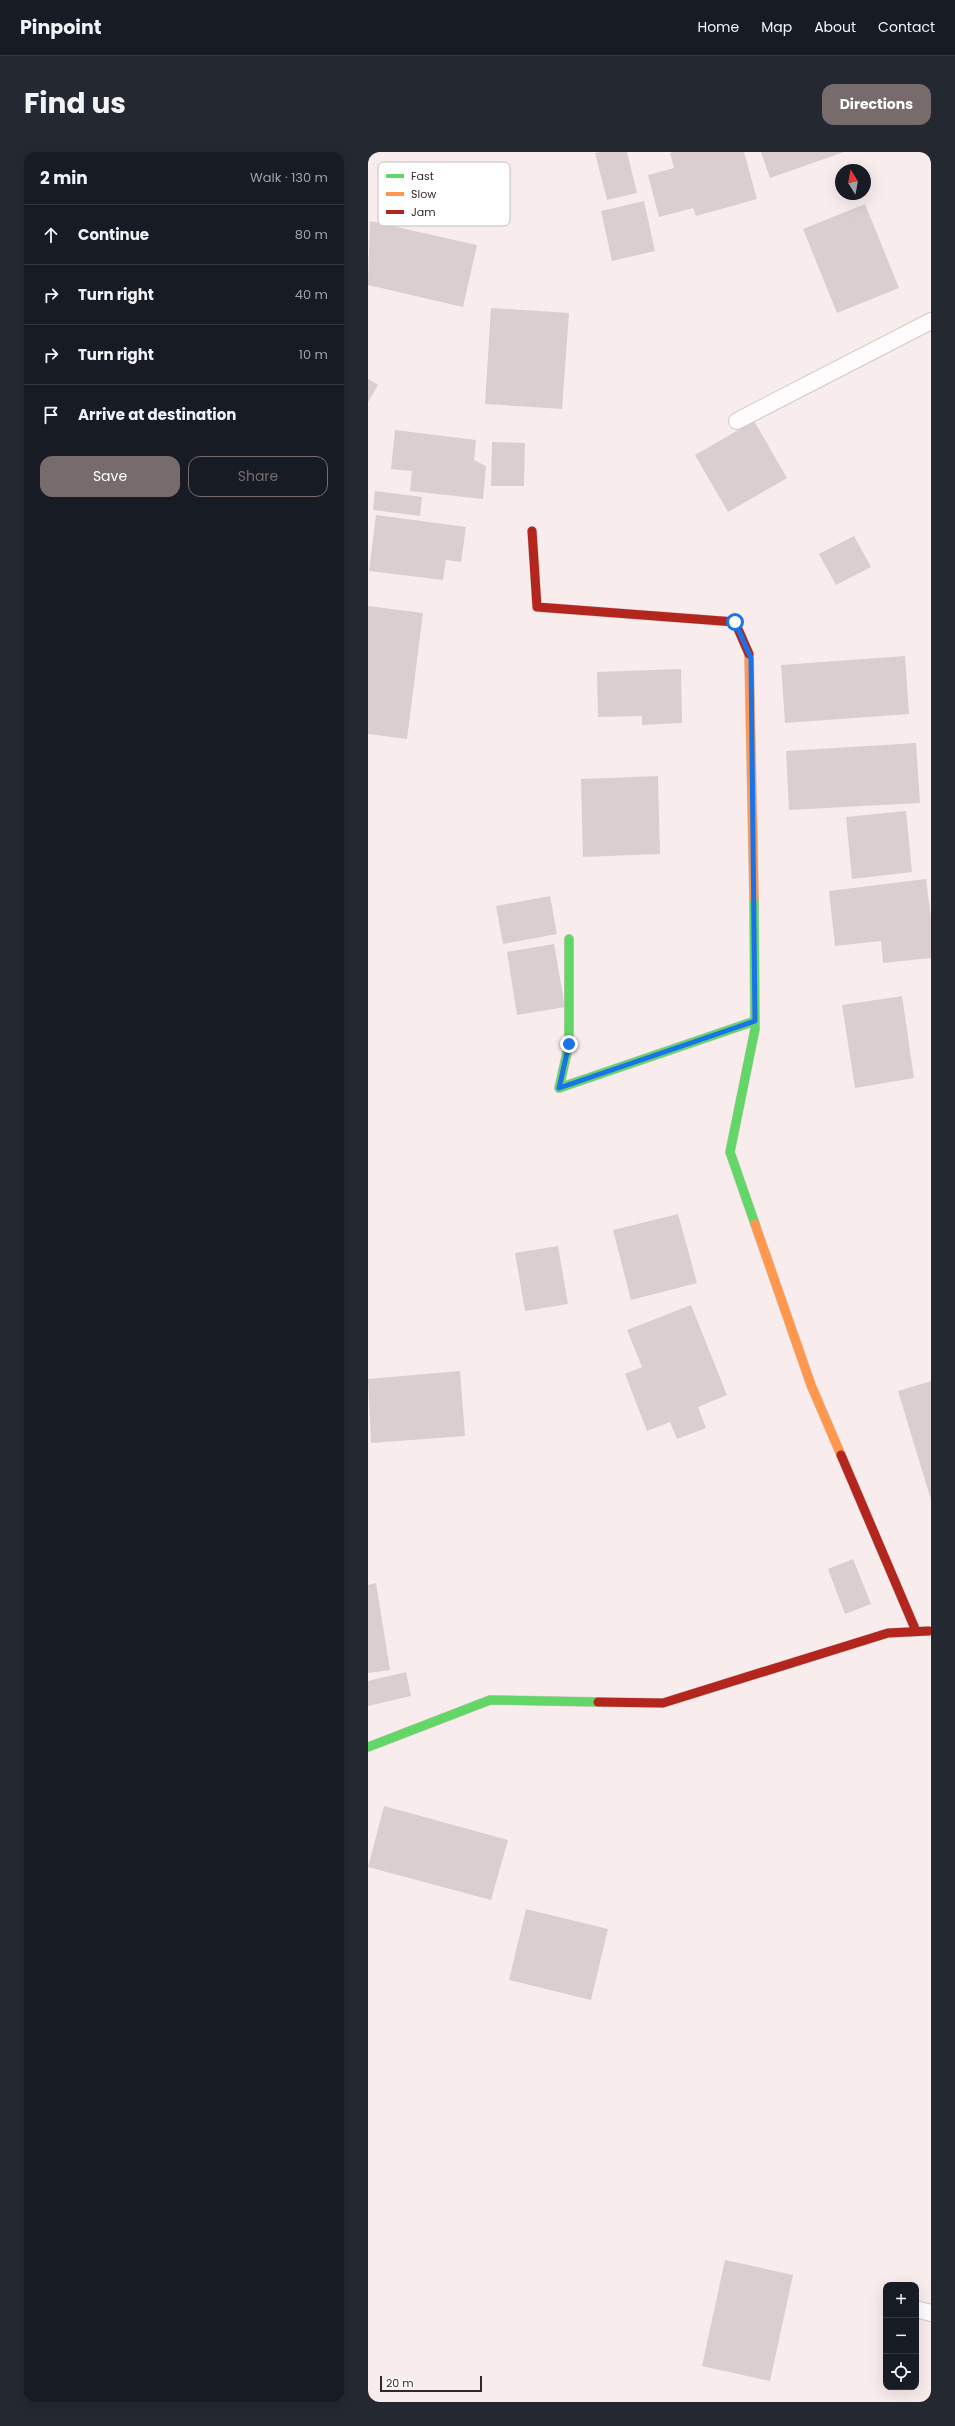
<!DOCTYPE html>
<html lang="en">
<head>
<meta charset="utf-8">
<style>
  :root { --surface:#171b24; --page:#242831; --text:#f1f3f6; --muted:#9ea1a6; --line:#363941; --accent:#786b6c }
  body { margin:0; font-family:Poppins,sans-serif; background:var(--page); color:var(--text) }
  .controls { position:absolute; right:12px; bottom:12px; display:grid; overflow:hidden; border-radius:8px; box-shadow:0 4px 16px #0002 }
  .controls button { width:36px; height:36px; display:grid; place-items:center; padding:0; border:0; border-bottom:1px solid var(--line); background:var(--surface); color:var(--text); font:20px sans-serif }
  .compass { position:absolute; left:467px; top:12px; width:36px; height:36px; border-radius:50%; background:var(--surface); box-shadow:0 4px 16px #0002; rotate:349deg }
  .scale { position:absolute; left:12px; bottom:10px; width:102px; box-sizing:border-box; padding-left:4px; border:2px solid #332627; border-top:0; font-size:11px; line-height:14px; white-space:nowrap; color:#332627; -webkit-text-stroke:3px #fff; paint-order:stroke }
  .stop { position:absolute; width:12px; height:12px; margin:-9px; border:3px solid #1a73e8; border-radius:50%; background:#fff }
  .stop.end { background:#1a73e8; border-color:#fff; box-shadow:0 1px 4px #0008 }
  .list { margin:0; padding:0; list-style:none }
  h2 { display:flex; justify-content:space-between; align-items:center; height:52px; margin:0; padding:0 16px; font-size:17px }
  h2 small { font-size:13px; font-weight:400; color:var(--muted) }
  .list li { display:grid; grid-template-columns:26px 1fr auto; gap:12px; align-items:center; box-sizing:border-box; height:60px; padding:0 16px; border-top:1px solid var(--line) }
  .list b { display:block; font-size:15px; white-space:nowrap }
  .list em { font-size:13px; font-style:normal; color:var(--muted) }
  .actions { display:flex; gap:8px; padding:12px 16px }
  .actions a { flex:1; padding:9px 0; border:1px solid var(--accent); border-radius:12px; text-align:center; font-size:14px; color:var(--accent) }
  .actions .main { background:var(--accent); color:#fff }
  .icon { flex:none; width:22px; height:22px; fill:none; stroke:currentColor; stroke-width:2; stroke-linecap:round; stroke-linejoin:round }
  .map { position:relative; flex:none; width:563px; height:2250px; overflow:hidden; border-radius:12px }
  header { display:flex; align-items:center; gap:24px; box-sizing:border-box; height:56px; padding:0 20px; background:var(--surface); border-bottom:1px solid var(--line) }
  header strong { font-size:19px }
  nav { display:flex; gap:22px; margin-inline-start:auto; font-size:14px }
  .intro { display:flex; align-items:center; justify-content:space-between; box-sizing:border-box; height:96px; padding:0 24px }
  h1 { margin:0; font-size:28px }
  .button { padding:10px 18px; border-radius:12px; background:var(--accent); color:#fff; font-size:14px; font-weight:700 }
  main { display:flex; gap:24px; padding:0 24px }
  aside { flex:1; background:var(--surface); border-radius:12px; box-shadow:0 4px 16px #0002 }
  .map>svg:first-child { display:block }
  .building { fill:#dbcecf }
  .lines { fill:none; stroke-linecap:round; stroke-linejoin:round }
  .lane-casing { stroke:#d5c8c9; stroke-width:18 }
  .fast-casing { stroke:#d5c8c9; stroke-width:10 }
  .slow-casing { stroke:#d5c8c9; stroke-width:10 }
  .jam-casing { stroke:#d5c8c9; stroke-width:10 }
  .lane { stroke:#fefcfc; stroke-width:16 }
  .fast { stroke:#63d668; stroke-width:9 }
  .slow { stroke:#ff974d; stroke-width:9 }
  .jam { stroke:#b3261e; stroke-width:9 }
  .route { stroke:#1a73e8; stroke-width:5 }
  .key { fill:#fff; stroke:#c2bebe; stroke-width:1 }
  .key-label { font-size:11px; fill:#332627 }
</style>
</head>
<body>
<header>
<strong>Pinpoint</strong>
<nav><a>Home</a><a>Map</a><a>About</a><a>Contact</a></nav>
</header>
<div class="intro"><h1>Find us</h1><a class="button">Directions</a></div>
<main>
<aside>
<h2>2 min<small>Walk · 130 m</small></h2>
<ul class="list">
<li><svg class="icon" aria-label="ahead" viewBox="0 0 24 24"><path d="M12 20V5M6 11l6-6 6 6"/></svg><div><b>Continue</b></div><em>80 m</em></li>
<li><svg class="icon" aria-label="right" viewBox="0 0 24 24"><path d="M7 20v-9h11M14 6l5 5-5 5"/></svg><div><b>Turn right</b></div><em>40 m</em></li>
<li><svg class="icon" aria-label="right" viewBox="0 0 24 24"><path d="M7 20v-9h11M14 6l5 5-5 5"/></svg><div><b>Turn right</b></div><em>10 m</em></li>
<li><svg class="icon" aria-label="arrive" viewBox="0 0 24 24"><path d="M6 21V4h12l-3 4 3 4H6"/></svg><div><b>Arrive at destination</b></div></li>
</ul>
<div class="actions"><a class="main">Save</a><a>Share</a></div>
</aside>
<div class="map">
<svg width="563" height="2250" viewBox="0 0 563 2250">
  <rect width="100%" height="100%" fill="#f9eced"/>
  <path class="building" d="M233,0H259L269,41L239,48L227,1Z
    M306,0H376L389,47L328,64L325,56L291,65L280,23L306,16L302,1Z
    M393,0H476L402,26Z
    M276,49L287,99L244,109L233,59Z
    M497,52L531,136L469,161L435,77Z
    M2,69L109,93L95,155L0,133Z
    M123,156L201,161L194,257L117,252Z
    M0,227L10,233L0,250Z
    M386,269L419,326L360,360L327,303Z
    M27,278L108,288L106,308L118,314L115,347L42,339L44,319L23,317Z
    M124,290L157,291L156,334H123Z
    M7,339L54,345L52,364L5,358Z
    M8,363L98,375L93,410L78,408L75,428L1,419Z
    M486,384L503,415L468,433L451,402Z
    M0,454L55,461L39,587L0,582Z
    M537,504L541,562L417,571L413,513Z
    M313,517L314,571L274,573V564L230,565L229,520Z
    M548,591L552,651L421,658L418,599Z
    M290,624L292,702L215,705L213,627Z
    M538,659L544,720L484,727L478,665Z
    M558,727L563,766V806L515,811L513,789L467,794L461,739Z
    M182,744L189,782L135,792L128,754Z
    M186,792L197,855L149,863L139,800Z
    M534,844L546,926L487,936L474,853Z
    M310,1062L329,1131L263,1148L245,1078Z
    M190,1094L200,1152L157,1159L147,1101Z
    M323,1153L359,1243L330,1255L338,1276L309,1287L302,1270L279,1279L257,1222L274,1215L259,1178Z
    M92,1219L97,1284L3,1291L0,1227Z
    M563,1229V1348L530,1239Z
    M485,1407L503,1452L477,1462L460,1417Z
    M8,1431L22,1518L0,1521V1433Z
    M38,1520L43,1544L0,1554V1529Z
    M16,1654L140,1688L123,1748L0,1715Z
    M158,1757L240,1777L223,1848L141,1828Z
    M357,2108L425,2123L402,2229L334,2214Z"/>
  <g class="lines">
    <defs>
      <path id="lane" d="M369,269L563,169
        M548,2157L563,2161"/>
      <path id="fast" d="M386,746L387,877L362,1000L387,1072
        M201,787V892L191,936L387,869
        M0,1595L122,1548L230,1550"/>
      <path id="slow" d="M381,502L386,746
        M387,1072L443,1233L473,1303"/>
      <path id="jam" d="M164,379L169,455L367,470L381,502
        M473,1303L548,1479
        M230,1550L295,1551L520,1481L561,1479"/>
    </defs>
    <use href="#lane" class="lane-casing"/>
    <use href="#fast" class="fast-casing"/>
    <use href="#slow" class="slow-casing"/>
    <use href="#jam" class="jam-casing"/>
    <use href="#lane" class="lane"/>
    <use href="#fast" class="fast"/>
    <use href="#slow" class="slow"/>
    <use href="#jam" class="jam"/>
  </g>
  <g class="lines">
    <path class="route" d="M201,892L191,936L387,869L383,506L367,470"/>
  </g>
  <rect x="10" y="10" width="132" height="64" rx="6" class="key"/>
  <rect x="18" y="22" width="18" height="4" fill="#63d668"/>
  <rect x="18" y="40" width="18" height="4" fill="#ff974d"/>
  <rect x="18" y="58" width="18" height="4" fill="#b3261e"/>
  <g class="key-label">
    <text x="43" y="28">Fast</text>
    <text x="43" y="46">Slow</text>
    <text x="43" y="64">Jam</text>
  </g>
</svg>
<div class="controls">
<button>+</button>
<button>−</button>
<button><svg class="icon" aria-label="locate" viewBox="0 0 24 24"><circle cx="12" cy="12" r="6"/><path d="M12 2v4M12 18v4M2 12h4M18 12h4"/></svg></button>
</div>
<svg class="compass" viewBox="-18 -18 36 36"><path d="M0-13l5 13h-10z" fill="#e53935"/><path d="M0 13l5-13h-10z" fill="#9ea1a6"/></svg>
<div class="scale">20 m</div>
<div class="stop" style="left:367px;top:470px"></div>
<div class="stop end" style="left:201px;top:892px"></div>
</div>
</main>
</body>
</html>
